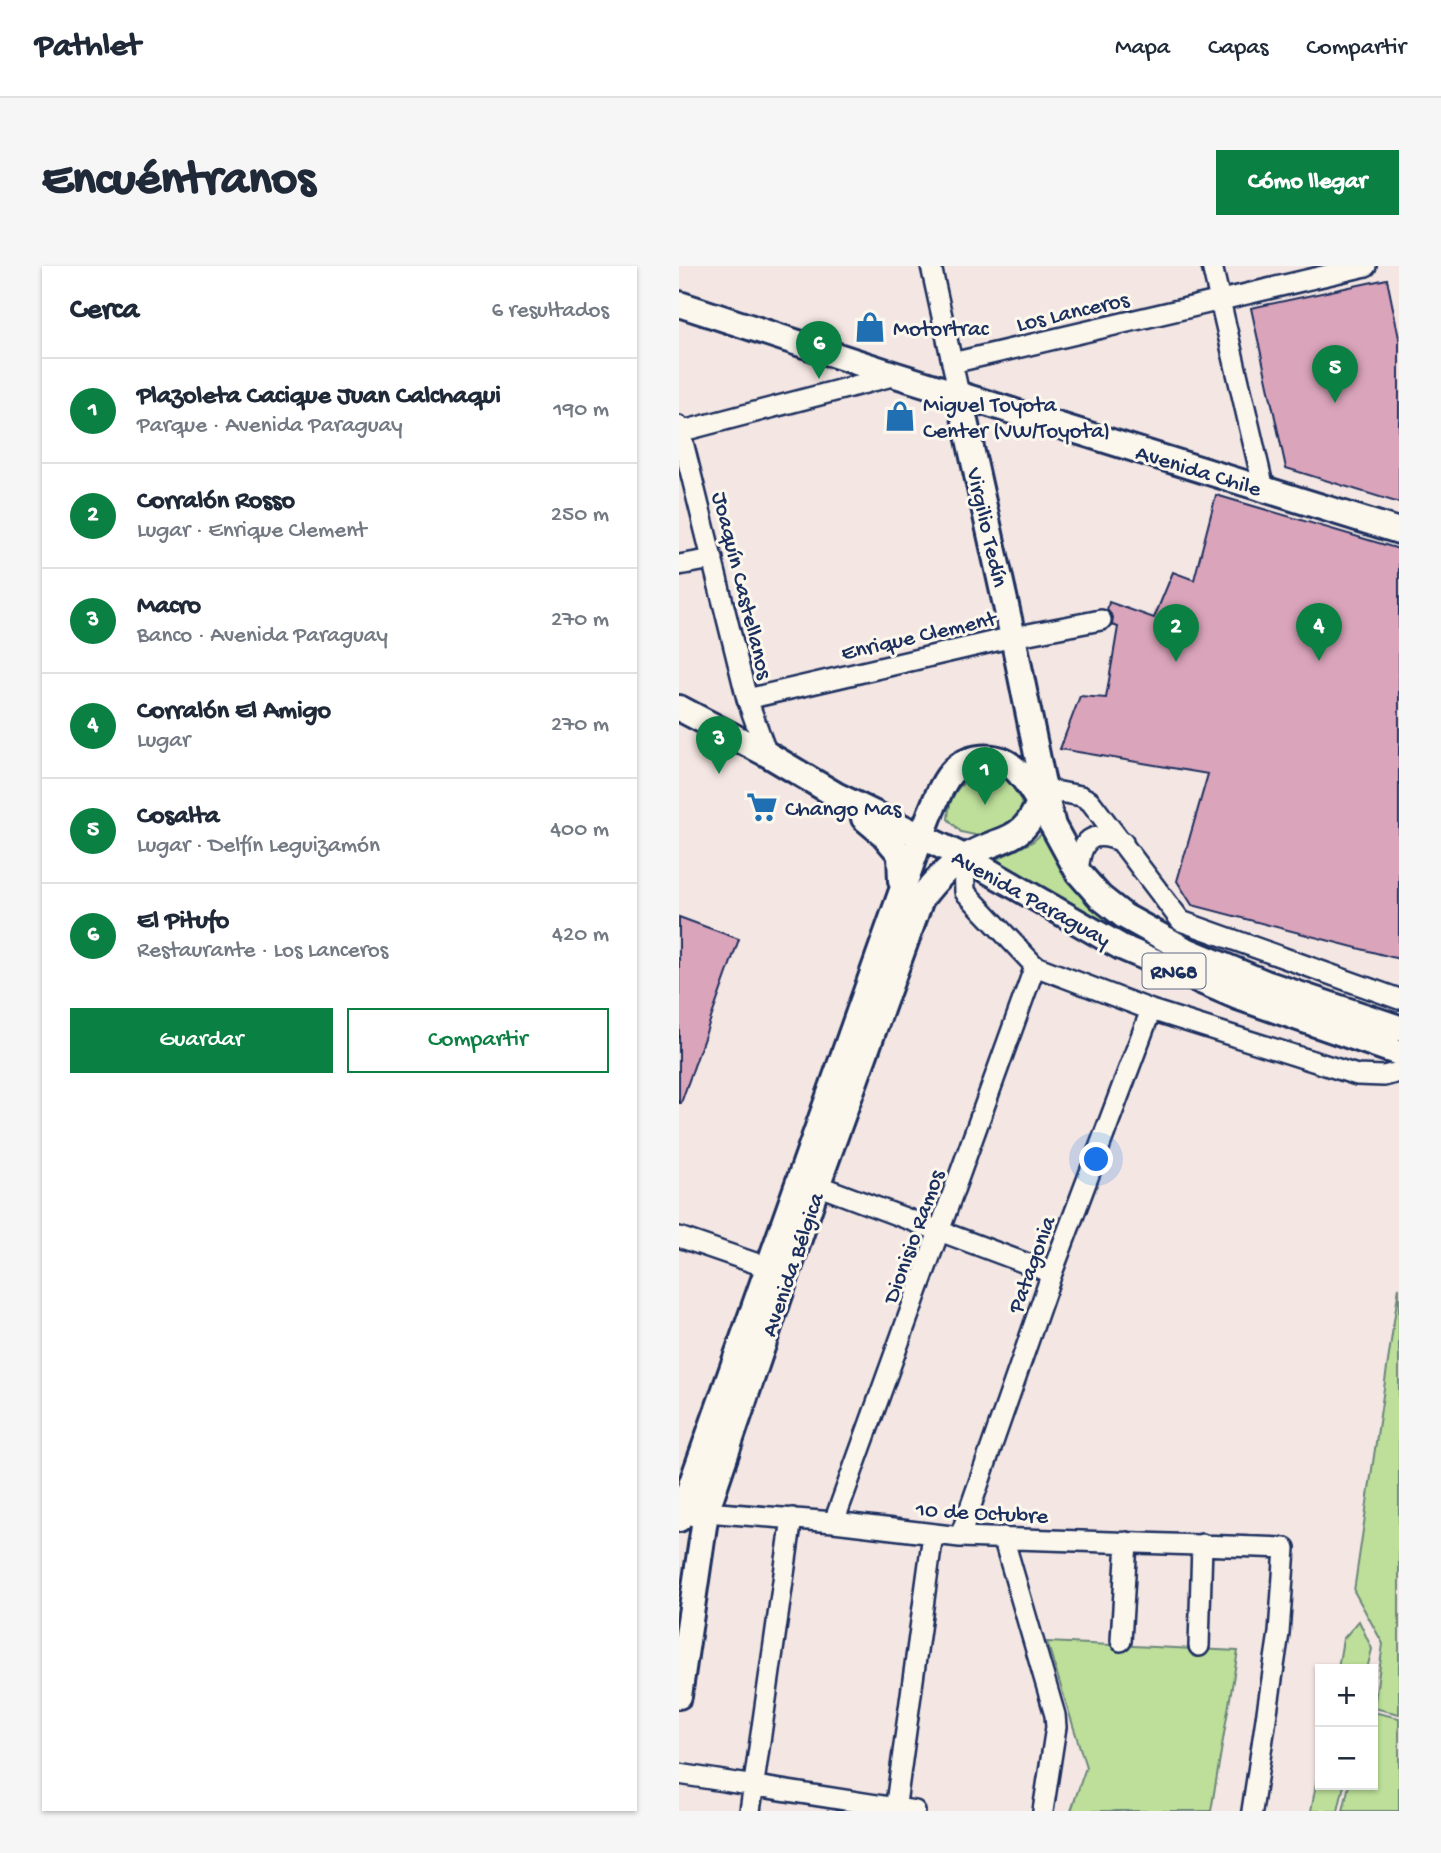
<!DOCTYPE html>
<html lang="es">
<head>
<meta charset="utf-8">
<style>
  :root { --surface:#fff; --page:#f6f6f7; --text:#1f2937; --muted:#747a83; --line:#e0e1e3; --accent:#0b8043 }
  body { margin:0; font-family:"Gochi Hand",sans-serif; background:var(--page); color:var(--text) }
  .controls { position:absolute; right:21px; bottom:21px; display:grid; overflow:hidden; border-radius:0px; box-shadow:0 2px 5px #0004 }
  .controls button { width:63px; height:63px; display:grid; place-items:center; padding:0; border:0; border-bottom:2px solid var(--line); background:var(--surface); color:var(--text); font:35px sans-serif }
  .you { position:absolute; left:418px; top:894px; width:24px; height:24px; margin:-18px; border:5px solid #fff; border-radius:50%; background:#1a73e8; box-shadow:0 0 0 10px #1a73e833 }
  .badge { display:grid; place-items:center; width:46px; height:46px; border-radius:50%; background:var(--accent); color:#fff; font-size:23px; font-weight:700 }
  .pin { position:absolute; translate:-50% -58px; filter:drop-shadow(0 2px 4px #0008) }
  .pin::after { content:''; position:absolute; top:37px; width:24px; height:21px; background:inherit; clip-path:polygon(0 0,100% 0,50% 100%) }
  .list { margin:0; padding:0; list-style:none }
  h2 { display:flex; justify-content:space-between; align-items:center; height:91px; margin:0; padding:0 28px; font-size:30px }
  h2 small { font-size:23px; font-weight:400; color:var(--muted) }
  .list li { display:grid; grid-template-columns:46px 1fr auto; gap:21px; align-items:center; box-sizing:border-box; height:105px; padding:0 28px; border-top:2px solid var(--line) }
  .list b { display:block; font-size:26px; white-space:nowrap }
  .list p { margin:0; font-size:23px; white-space:nowrap; color:var(--muted) }
  .list em { font-size:23px; font-style:normal; color:var(--muted) }
  .actions { display:flex; gap:14px; padding:21px 28px }
  .actions a { flex:1; padding:16px 0; border:2px solid var(--accent); border-radius:0px; text-align:center; font-size:24px; color:var(--accent) }
  .actions .main { background:var(--accent); color:#fff }
  .map { position:relative; flex:none; width:720px; height:1545px; overflow:hidden; border-radius:0px }
  header { display:flex; align-items:center; gap:42px; box-sizing:border-box; height:98px; padding:0 35px; background:var(--surface); border-bottom:2px solid var(--line) }
  header strong { font-size:33px }
  nav { display:flex; gap:38px; margin-inline-start:auto; font-size:24px }
  .intro { display:flex; align-items:center; justify-content:space-between; box-sizing:border-box; height:168px; padding:0 42px }
  h1 { margin:0; font-size:49px }
  .button { padding:18px 32px; border-radius:0px; background:var(--accent); color:#fff; font-size:24px; font-weight:700 }
  main { display:flex; gap:42px; padding:0 42px }
  aside { flex:1; background:var(--surface); border-radius:0px; box-shadow:0 2px 5px #0004 }
  .map>svg:first-child { display:block }
  .green { fill:#bddf99; stroke:#6c877c; stroke-width:2 }
  .building { fill:#daa4ba; stroke:#1b2f5e; stroke-width:2 }
  .lines { fill:none; stroke-linecap:round; stroke-linejoin:round }
  .minor-casing { stroke:#1b2f5e; stroke-width:24 }
  .major-casing { stroke:#1b2f5e; stroke-width:30 }
  .minor { stroke:#fbf7ec; stroke-width:19 }
  .major { stroke:#fbf7ec; stroke-width:24 }
  .labels { text-anchor:middle; stroke-width:6; stroke-linejoin:round; paint-order:stroke }
  .shield { fill:#fbf7ec; stroke:#5e6b89; stroke-width:2 }
  .shield-label { font-size:21px; font-weight:bold; fill:#1b2f5e }
  .street-label { font-size:23px; fill:#1b2f5e; stroke:#fbf7ec }
  .poi-label { font-size:23px; fill:#1b2f5e; stroke:#fbf7ec; text-anchor:start }
</style>
</head>
<body>
<header>
<strong>Pathlet</strong>
<nav><a>Mapa</a><a>Capas</a><a>Compartir</a></nav>
</header>
<div class="intro"><h1>Encuéntranos</h1><a class="button">Cómo llegar</a></div>
<main>
<aside>
<h2>Cerca<small>6 resultados</small></h2>
<ul class="list">
<li><span class="badge">1</span><div><b>Plazoleta Cacique Juan Calchaqui</b><p>Parque · Avenida Paraguay</p></div><em>190 m</em></li>
<li><span class="badge">2</span><div><b>Corralón Rosso</b><p>Lugar · Enrique Clement</p></div><em>250 m</em></li>
<li><span class="badge">3</span><div><b>Macro</b><p>Banco · Avenida Paraguay</p></div><em>270 m</em></li>
<li><span class="badge">4</span><div><b>Corralón El Amigo</b><p>Lugar</p></div><em>270 m</em></li>
<li><span class="badge">5</span><div><b>Cosalta</b><p>Lugar · Delfín Leguizamón</p></div><em>400 m</em></li>
<li><span class="badge">6</span><div><b>El Pitufo</b><p>Restaurante · Los Lanceros</p></div><em>420 m</em></li>
</ul>
<div class="actions"><a class="main">Guardar</a><a>Compartir</a></div>
</aside>
<div class="map">
<svg width="720" height="1545" viewBox="0 0 720 1545">
  <rect width="100%" height="100%" fill="#f4e6e2"/>
  <filter id="ink" filterUnits="userSpaceOnUse"><feTurbulence type="fractalNoise" baseFrequency=".0143" numOctaves="2"/><feDisplacementMap in="SourceGraphic" scale="14" xChannelSelector="R" yChannelSelector="G"/><feConvolveMatrix kernelMatrix="1 2 1 2 8 2 1 2 1" color-interpolation-filters="sRGB"/></filter>
  <g filter="url(#ink)">
    <path class="green" d="M300,506C325,509 339,514 343,541L331,559L305,571L282,566L269,553C270,527 280,519 300,506Z
      M365,566L439,659L438,662L314,595L353,576Z
      M720,1021V1448L695,1442L704,1378L675,1325Z
      M680,1355L693,1383L688,1403H659L664,1373Z
      M368,1376L559,1385L532,1545H392L407,1501Z
      M694,1446L720,1452V1545H664L670,1519H694Z
      M641,1496V1519H665L659,1545H632Z"/>
    <path class="building" d="M708,13L720,72V237L607,202L572,42Z
      M537,229L720,283V693L513,639L498,615L529,508L381,483L401,430L427,432L439,361L433,359L434,351L428,344L430,336L475,352L494,306L515,314Z
      M0,651L60,673L2,837H0Z"/>
    <g class="lines">
      <defs>
        <path id="minor" d="M252,0L280,128
          M533,0L585,223
          M273,97L687,0
          M0,160L68,433L88,488
          M0,166L217,109
          M0,299L34,293
          M68,433L334,371L422,354
          M365,523L402,530L411,535L502,655L720,733
          M285,591L286,626L356,700L472,744L678,809L705,810L720,806
          M399,606C402,573 412,563 444,576
          M127,915L373,1007
          M0,971L102,1006
          M15,1250L27,1246L155,1256L281,1271L606,1282L600,1367L573,1545
          M155,1256L356,700
          M281,1271L373,1007L472,744
          M324,1271L376,1449L377,1461L364,1545
          M442,1375L448,1276
          M520,1380L523,1278
          M0,1508L236,1545
          M71,1545L113,1252
          M216,1545L254,1268"/>
        <path id="major" d="M0,38L217,109L720,265
          M280,128L334,371L365,523L374,560L399,606L421,631L445,650L505,683L589,718L720,762
          M0,442L88,488L157,529L285,591L442,681L559,731L720,787
          M185,552L204,568L221,588L222,615
          M0,1253L242,571C250,553 259,522 272,507C288,489 317,486 335,502C351,516 362,542 374,560
          M0,1430L27,1246L138,920L242,633C254,617 268,601 286,591C330,566 346,580 365,523"/>
      </defs>
      <use href="#minor" class="minor-casing"/>
      <use href="#major" class="major-casing"/>
      <use href="#minor" class="minor"/>
      <use href="#major" class="major"/>
    </g>
  </g>
  <defs>
    <symbol id="shop-bare" viewBox="-9 -9 18 18"><path d="M-5-2.5h2.3a2.7 3.5 0 0 1 5.4 0H5L5.5 6h-11ZM-1.5-2.5h3a1.5 2.3 0 0 0-3 0Z" fill="#1f6fb2" stroke="#fbf7ec" stroke-width="2.5" paint-order="stroke"/></symbol>
    <symbol id="supermarket-bare" viewBox="-9 -9 18 18"><path d="M-6-5.5h2.5l.6 2H6L4.5 2H-2.5L-4.4-4H-6ZM-1.5 3.2a1.3 1.3 0 1 0 .1 0ZM3 3.2a1.3 1.3 0 1 0 .1 0Z" fill="#1f6fb2" stroke="#fbf7ec" stroke-width="2.5" paint-order="stroke"/></symbol>
  </defs>
  <g fill-rule="evenodd">
    <use href="#shop-bare" x="169" y="39" width="44" height="44"/>
    <use href="#shop-bare" x="199" y="128" width="44" height="44"/>
    <use href="#supermarket-bare" x="61" y="519" width="44" height="44"/>
  </g>
  <g class="labels">
    <rect class="shield" x="463.5" y="687.5" width="63" height="35" rx="5"/>
    <g class="shield-label">
      <text x="495" y="712">RN68</text>
    </g>
    <g class="street-label">
      <text transform="translate(393 44) rotate(-13)" y="8">Los Lanceros</text>
      <text transform="translate(520 203) rotate(17)" y="8">Avenida Chile</text>
      <text transform="translate(310 261) rotate(77)" y="8">Virgilio Tedín</text>
      <text transform="translate(65 319) rotate(76)" y="8">Joaquín Castellanos</text>
      <text transform="translate(239 368) rotate(-13)" y="8">Enrique Clement</text>
      <text transform="translate(353 631) rotate(29)" y="8">Avenida Paraguay</text>
      <text transform="translate(233 970) rotate(-70)" y="8">Dionisio Ramos</text>
      <text transform="translate(112 998) rotate(-71)" y="8">Avenida Bélgica</text>
      <text transform="translate(351 998) rotate(-70)" y="8">Patagonia</text>
      <text transform="translate(303 1245) rotate(3)" y="8">10 de Octubre</text>
    </g>
    <g class="poi-label">
      <text x="214" y="69">Motortrac</text>
      <text x="244" y="145">Miguel Toyota<tspan x="244" dy="26">Center (VW/Toyota)</tspan></text>
      <text x="106" y="549">Chango Mas</text>
    </g>
  </g>
</svg>
<div class="controls">
<button>+</button>
<button>−</button>
</div>
<div class="you"></div>
<div class="pin badge" style="left:306px;top:539px">1</div>
<div class="pin badge" style="left:497px;top:396px">2</div>
<div class="pin badge" style="left:40px;top:508px">3</div>
<div class="pin badge" style="left:640px;top:395px">4</div>
<div class="pin badge" style="left:656px;top:137px">5</div>
<div class="pin badge" style="left:140px;top:113px">6</div>
</div>
</main>
</body>
</html>
